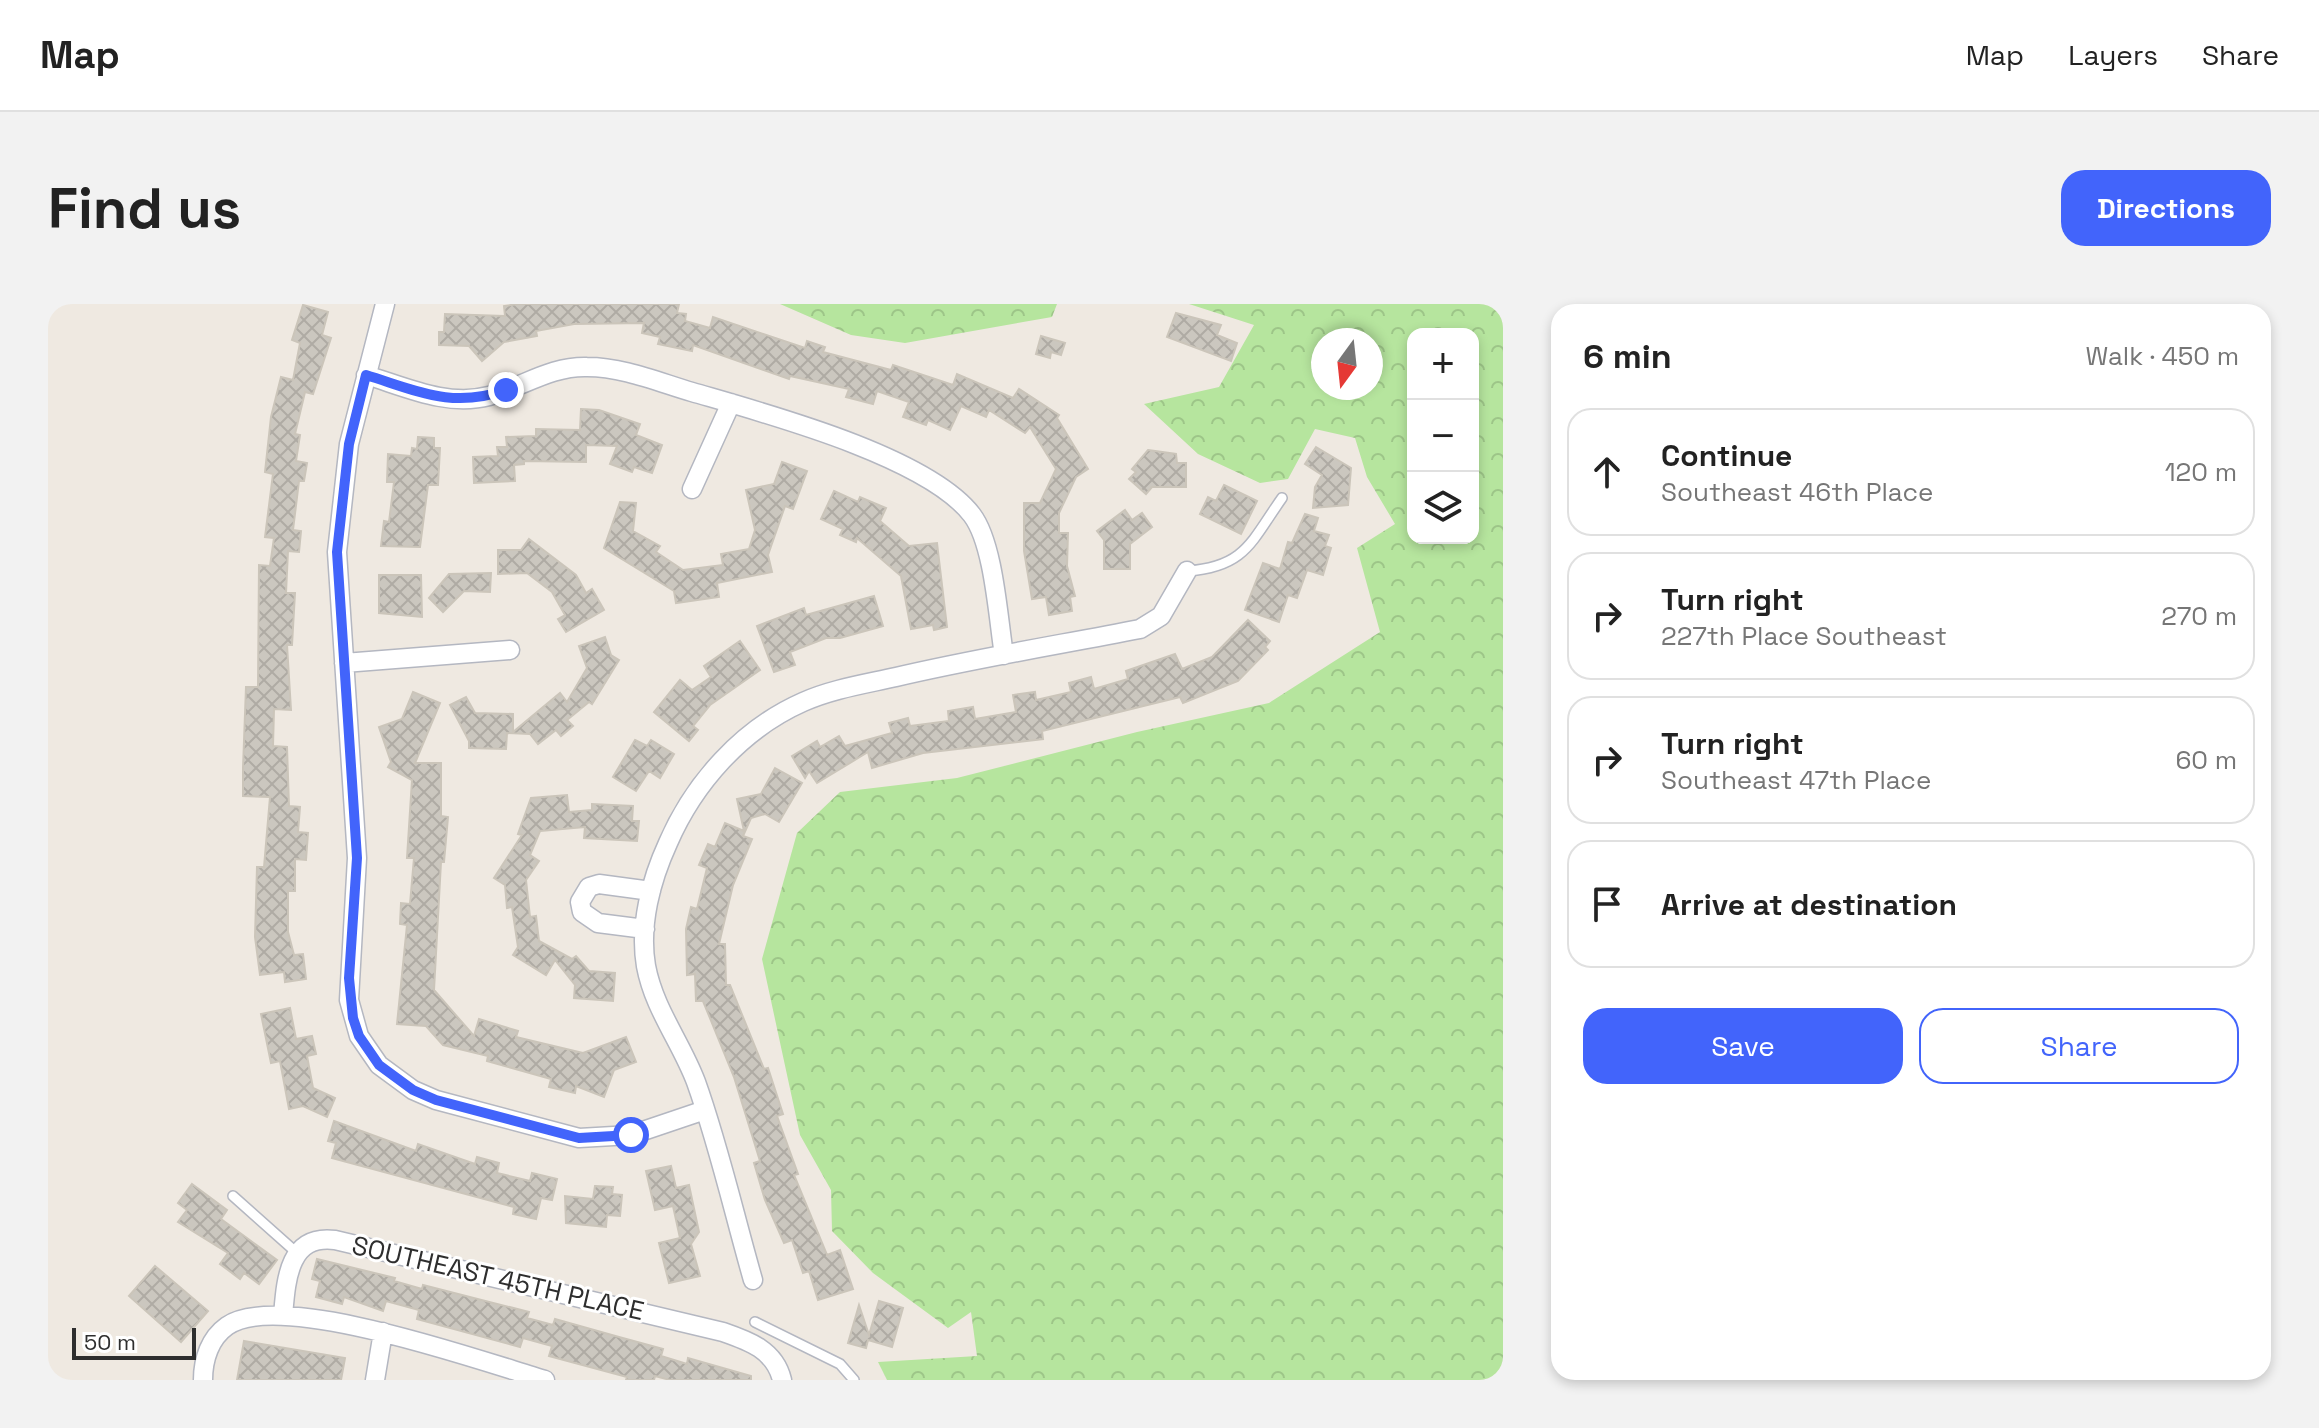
<!DOCTYPE html>
<html lang="en">
<head>
<meta charset="utf-8">
<style>
  :root { --surface:#fff; --page:#f2f2f2; --text:#222; --muted:#767676; --line:#e0e0e0; --accent:#4264fb }
  body { margin:0; font-family:"Space Grotesk",sans-serif; background:var(--page); color:var(--text) }
  .controls { position:absolute; right:24px; top:24px; display:grid; overflow:hidden; border-radius:16px; box-shadow:0 4px 12px #0003 }
  .controls button { width:72px; height:72px; display:grid; place-items:center; padding:0; border:0; border-bottom:2px solid var(--line); background:var(--surface); color:var(--text); font:40px sans-serif }
  .compass { position:absolute; left:1263px; top:24px; width:72px; height:72px; border-radius:50%; background:var(--surface); box-shadow:0 4px 12px #0003; rotate:195deg }
  .scale { position:absolute; left:24px; bottom:20px; width:124px; box-sizing:border-box; padding-left:8px; border:4px solid #2e2e2e; border-top:0; font-size:22px; line-height:28px; white-space:nowrap; color:#2e2e2e; -webkit-text-stroke:6px #fff; paint-order:stroke }
  .stop { position:absolute; width:24px; height:24px; margin:-18px; border:6px solid #4264fb; border-radius:50%; background:#fff }
  .stop.end { background:#4264fb; border-color:#fff; box-shadow:0 2px 8px #0008 }
  .list { margin:0; padding:0; list-style:none }
  h2 { display:flex; justify-content:space-between; align-items:center; height:104px; margin:0; padding:0 32px; font-size:34px }
  h2 small { font-size:26px; font-weight:400; color:var(--muted) }
  .list li { display:grid; grid-template-columns:52px 1fr auto; gap:24px; align-items:center; box-sizing:border-box; height:128px; margin:0 16px 16px; padding:0 16px; border:2px solid var(--line); border-radius:24px }
  .list b { display:block; font-size:30px; white-space:nowrap }
  .list p { margin:0; font-size:26px; white-space:nowrap; color:var(--muted) }
  .list em { font-size:26px; font-style:normal; color:var(--muted) }
  .actions { display:flex; gap:16px; padding:24px 32px }
  .actions a { flex:1; padding:18px 0; border:2px solid var(--accent); border-radius:24px; text-align:center; font-size:28px; color:var(--accent) }
  .actions .main { background:var(--accent); color:#fff }
  .icon { flex:none; width:44px; height:44px; fill:none; stroke:currentColor; stroke-width:2; stroke-linecap:round; stroke-linejoin:round }
  .map { position:relative; flex:none; width:1455px; height:1076px; overflow:hidden; border-radius:24px }
  header { display:flex; align-items:center; gap:48px; box-sizing:border-box; height:112px; padding:0 40px; background:var(--surface); border-bottom:2px solid var(--line) }
  header strong { font-size:38px }
  nav { display:flex; gap:44px; margin-inline-start:auto; font-size:28px }
  .intro { display:flex; align-items:center; justify-content:space-between; box-sizing:border-box; height:192px; padding:0 48px }
  h1 { margin:0; font-size:56px }
  .button { padding:20px 36px; border-radius:24px; background:var(--accent); color:#fff; font-size:28px; font-weight:700 }
  main { display:flex; gap:48px; padding:0 48px }
  aside { flex:1; background:var(--surface); border-radius:24px; box-shadow:0 4px 12px #0003 }
  .map>svg:first-child { display:block }
  .forest { fill:url(#forest-crowns); fill-rule:evenodd }
  .building { fill:url(#building-cross-hatch); stroke:#cbc5ba; stroke-width:2 }
  .lines { fill:none; stroke-linecap:round; stroke-linejoin:round }
  .lane-casing { stroke:#b4b7c1; stroke-width:12 }
  .street-casing { stroke:#b4b7c1; stroke-width:21 }
  .lane { stroke:#fff; stroke-width:9 }
  .street { stroke:#fff; stroke-width:18 }
  .route { stroke:#4264fb; stroke-width:10 }
  .labels { text-anchor:middle; stroke-width:6; stroke-linejoin:round; paint-order:stroke }
  .street-label { font-size:26px; fill:#2e2e2e; stroke:#fff }
</style>
</head>
<body>
<header>
<strong>Map</strong>
<nav><a>Map</a><a>Layers</a><a>Share</a></nav>
</header>
<div class="intro"><h1>Find us</h1><a class="button">Directions</a></div>
<main>
<div class="map">
<svg width="1455" height="1076" viewBox="0 0 1455 1076">
  <defs>
    <pattern id="forest-crowns" width="20" height="18" patternUnits="userSpaceOnUse" patternTransform="scale(2)"><rect width="20" height="18" fill="#b6e59e"/><path d="M2 6a3 3 0 1 1 6 0M12 15a3 3 0 1 1 6 0" fill="none" stroke="#9dc588"/></pattern>
    <pattern id="building-cross-hatch" width="8" height="8" patternUnits="userSpaceOnUse" patternTransform="scale(2)"><rect width="8" height="8" fill="#cbc7bf"/><path d="M0 0l8 8M0 8l8-8" fill="none" stroke="#afaba4"/></pattern>
  </defs>
  <rect width="100%" height="100%" fill="#efe9e1"/>
  <path class="forest" d="M732,0H1009L1004,13L857,39L803,31Z
    M1141,0H1455V1076H839L830,1058L929,1052L923,1008L900,1024L825,969L784,927L783,886L752,831L714,655L749,529L792,488L909,474L1089,428L1221,399L1332,328L1309,244L1347,220L1319,173L1307,134L1267,125L1240,175L1212,179L1150,150L1096,100L1171,83L1206,21ZM1365,30H1425V234H1365ZM1275,36H1323V84H1275Z"/>
  <path class="building" d="M470,0H631L629,9L638,10L637,17L662,24L665,13L757,44L759,37L777,43L775,48L843,66L845,61L905,81L909,70L965,94L971,85L1011,111L1009,114L1040,165L1028,173L1011,209V229H1020L1019,262L1027,292L1022,293L1024,307L1001,311L998,293L984,295L976,247V199H992L1008,165L982,123L977,129L941,106L938,113L913,102L902,126L880,116L878,121L855,113L861,98L829,87L825,100L798,93L801,85L742,72L741,75L645,41L644,47L610,40L612,33L594,29L596,19L526,20L488,27L489,32L456,38L434,57L421,42L391,41V28H396L397,10L457,12L456,2Z
    M255,1L280,8L274,31L283,34L265,90L257,88L247,130L252,131L248,157L259,159L256,177H251L245,226L253,227L251,248L240,247L238,289H247L244,341H239L243,406L226,405L225,442L239,443L241,502L252,503L250,528L260,529L258,556L247,555V587H240V628L246,651L255,650L258,675L237,678L236,668L212,671L207,633L209,563H216L222,493L195,492V464L198,383H210L211,261L222,262L226,234L217,233L225,170L217,168L223,113L233,73L245,76L252,39L244,36Z
    M1128,9L1173,21L1169,31L1189,39L1183,57L1119,33Z
    M993,32L1017,39L1013,51L1003,48L1002,54L988,50Z
    M533,105L551,106L592,120L588,131L614,141L604,169L586,163L584,168L562,160L569,142L538,141V158L476,157V160L466,161L467,177L426,179L425,153L450,152L449,143H459L458,133L488,132V125L532,126Z
    M370,133L386,134V144H392L390,181H380L372,243L333,242L336,217L341,218L346,178H339L340,150L363,152L364,144L369,145Z
    M1268,143L1303,164L1300,201L1265,204L1267,183L1274,171L1257,160Z
    M1100,146L1128,150L1129,159H1138V183H1104L1098,190L1081,175L1088,168L1084,165Z
    M734,158L759,167L745,205L737,202L720,251L724,268L669,279L671,293L628,299L626,287L556,244L572,198L588,199L585,227L612,242L608,248L635,266L675,261L673,250L701,245L707,226L698,186L726,180Z
    M1176,181L1209,197L1193,230L1152,210L1160,193L1168,197Z
    M786,187L810,198L812,193L838,204L832,217L861,242L889,239L899,323L886,326L885,321L863,325L853,272L809,234L808,238L792,231L795,225L773,215Z
    M1077,206L1084,216L1094,209L1104,223L1082,240V265H1056V236L1049,227Z
    M1257,210L1270,214L1266,227L1281,231L1277,242L1283,244L1275,271L1259,266L1249,294L1240,291L1231,318L1197,306L1215,259L1232,265L1240,238L1244,239Z
    M481,235L528,271L538,289L544,285L556,306L518,328L510,315L517,311L504,288L479,269L450,270V246H473Z
    M443,269L442,288L416,287L395,308L381,294L401,270Z
    M331,271H373L374,313L331,309Z
    M826,292L835,322L792,334H778L742,348L747,361L726,368L709,322L756,304L758,311Z
    M1200,316L1222,337L1217,343L1220,346L1190,377L1135,399L1132,393L994,427L995,435L875,449L824,464L820,448L769,479L761,467L757,474L744,452L769,437L772,443L791,432L797,442L844,429L841,419L860,414L862,422L901,417L900,407L925,403L927,415L968,408L965,391L987,388L988,396L1023,388L1021,379L1043,373L1046,385L1080,375L1078,367L1127,350L1134,365L1164,353Z
    M557,333L563,351L571,356L544,400L541,398L519,416L525,422L513,432L508,426L490,440L482,430L459,429L458,445L421,444V437L402,401L418,393L427,409L465,410V428L512,389L519,398L539,364L531,342Z
    M692,337L712,366L662,401L645,422L650,426L641,437L606,408L632,376L644,386L663,373L656,362Z
    M365,388L392,399L367,459H393V512L400,513L396,558H393L386,686L426,732L431,715L470,727L468,733L535,749L578,733L588,758L566,766L556,793L528,782L527,789L501,783L503,775L439,757L440,752L395,741L378,722L349,720L359,621L352,620L353,599L362,600L366,554H359L364,476L340,463L343,458L331,423L354,415Z
    M587,436L599,442L603,436L626,450L612,474L601,467L588,487L565,473Z
    M727,464L754,479L731,518L717,510L703,514L695,532L704,535L685,581L671,640H677L678,681H682L716,765L720,764L735,810L729,812L750,870L746,871L779,951L792,946L805,985L770,996L761,967L755,969L744,936L736,939L717,896L706,859L712,857L686,773L655,697H648L647,670L639,671L638,625L643,603L649,605L659,564L651,561L660,540L667,543L677,519L696,527L689,495L713,490Z
    M519,491L521,508L544,506V500L585,502L584,517H591L589,537L536,534L537,523L492,527L482,551L491,557L478,576L482,613L488,612L491,637L524,655L528,652L541,667L567,669L565,697L526,694L527,681L507,656L498,671L465,651L470,643L464,603L459,604L457,581L446,574L474,531L470,530L483,494Z
    M242,704L248,735L264,732L268,750L259,752L265,784L287,794L279,813L255,802L241,805L232,757L223,759L213,710Z
    M286,817L368,847L370,840L427,860L429,853L451,859L449,869L482,877L484,869L509,875L504,896L493,894L488,915L465,910L466,903L284,854L288,839L280,837Z
    M623,862L628,884L641,881L651,928L643,940L652,972L621,979L611,939L632,934L625,902L607,906L598,867Z
    M144,880L179,906L173,915L229,956L211,980L196,969L192,975L172,960L180,949L130,918L139,906L130,899Z
    M547,882L565,883L564,890L574,891L572,912L559,911L558,923L518,919L517,892L545,895Z
    M269,955L347,974L346,977L374,985L375,981L481,1008L479,1014L505,1021L507,1015L571,1033L615,1045L613,1052L639,1060L640,1054L703,1072V1076H622L607,1072L606,1076H578L579,1073L501,1052L504,1042L475,1034L472,1043L369,1015L371,1006L338,997L335,1007L296,993L294,1000L268,993L272,977L264,975Z
    M107,962L160,1007L133,1038L81,992Z
    M831,997L855,1004L844,1043L820,1036L818,1044L800,1039L811,1001L821,1031Z
    M196,1037L297,1054L293,1076H189Z"/>
  <g class="lines">
    <defs>
      <path id="lane" d="M1139,267C1197,263 1203,238 1234,194
        M185,892L249,949
        M707,1018L792,1060L806,1076"/>
      <path id="street" d="M337,0L301,140L289,248L309,554L301,696L311,732L331,761L365,786L388,796L531,834L583,831L657,806
        M318,71C358,83 399,103 441,92C475,83 502,62 539,63C575,63 610,78 644,88C716,109 879,152 924,211C946,240 950,314 956,351
        M644,185L683,99
        M296,359L462,346
        M597,625L550,619L534,608L532,598L541,583L551,580L603,587
        M705,976C686,910 671,842 648,778C633,738 606,705 598,662C591,621 603,576 620,539C646,479 694,425 755,398C784,385 817,380 848,373C929,354 1010,341 1092,325L1113,312L1139,267
        M235,1012C238,977 240,930 287,936L675,1028C701,1037 727,1046 734,1076
        M155,1076C155,1055 162,1034 179,1022C231,985 436,1058 497,1076
        M327,1076L335,1028"/>
    </defs>
    <use href="#lane" class="lane-casing"/>
    <use href="#street" class="street-casing"/>
    <use href="#lane" class="lane"/>
    <use href="#street" class="street"/>
  </g>
  <g class="lines">
    <path class="route" d="M458,86C404,105 370,87 318,71L301,140L289,248L309,554L301,674L305,714L311,732L331,761L365,786L388,796L531,834L583,831"/>
  </g>
  <g class="labels">
    <g class="street-label">
      <text transform="translate(450 974) rotate(13)" y="9">SOUTHEAST 45TH PLACE</text>
    </g>
  </g>
</svg>
<div class="controls">
<button>+</button>
<button>−</button>
<button><svg class="icon" aria-label="layers" viewBox="0 0 24 24"><path d="M12 4l9 5-9 5-9-5zM3 14l9 5 9-5"/></svg></button>
</div>
<svg class="compass" viewBox="-18 -18 36 36"><path d="M0-13l5 13h-10z" fill="#e53935"/><path d="M0 13l5-13h-10z" fill="#767676"/></svg>
<div class="scale">50 m</div>
<div class="stop" style="left:583px;top:831px"></div>
<div class="stop end" style="left:458px;top:86px"></div>
</div>
<aside>
<h2>6 min<small>Walk · 450 m</small></h2>
<ul class="list">
<li><svg class="icon" aria-label="ahead" viewBox="0 0 24 24"><path d="M12 20V5M6 11l6-6 6 6"/></svg><div><b>Continue</b><p>Southeast 46th Place</p></div><em>120 m</em></li>
<li><svg class="icon" aria-label="right" viewBox="0 0 24 24"><path d="M7 20v-9h11M14 6l5 5-5 5"/></svg><div><b>Turn right</b><p>227th Place Southeast</p></div><em>270 m</em></li>
<li><svg class="icon" aria-label="right" viewBox="0 0 24 24"><path d="M7 20v-9h11M14 6l5 5-5 5"/></svg><div><b>Turn right</b><p>Southeast 47th Place</p></div><em>60 m</em></li>
<li><svg class="icon" aria-label="arrive" viewBox="0 0 24 24"><path d="M6 21V4h12l-3 4 3 4H6"/></svg><div><b>Arrive at destination</b></div></li>
</ul>
<div class="actions"><a class="main">Save</a><a>Share</a></div>
</aside>
</main>
</body>
</html>
